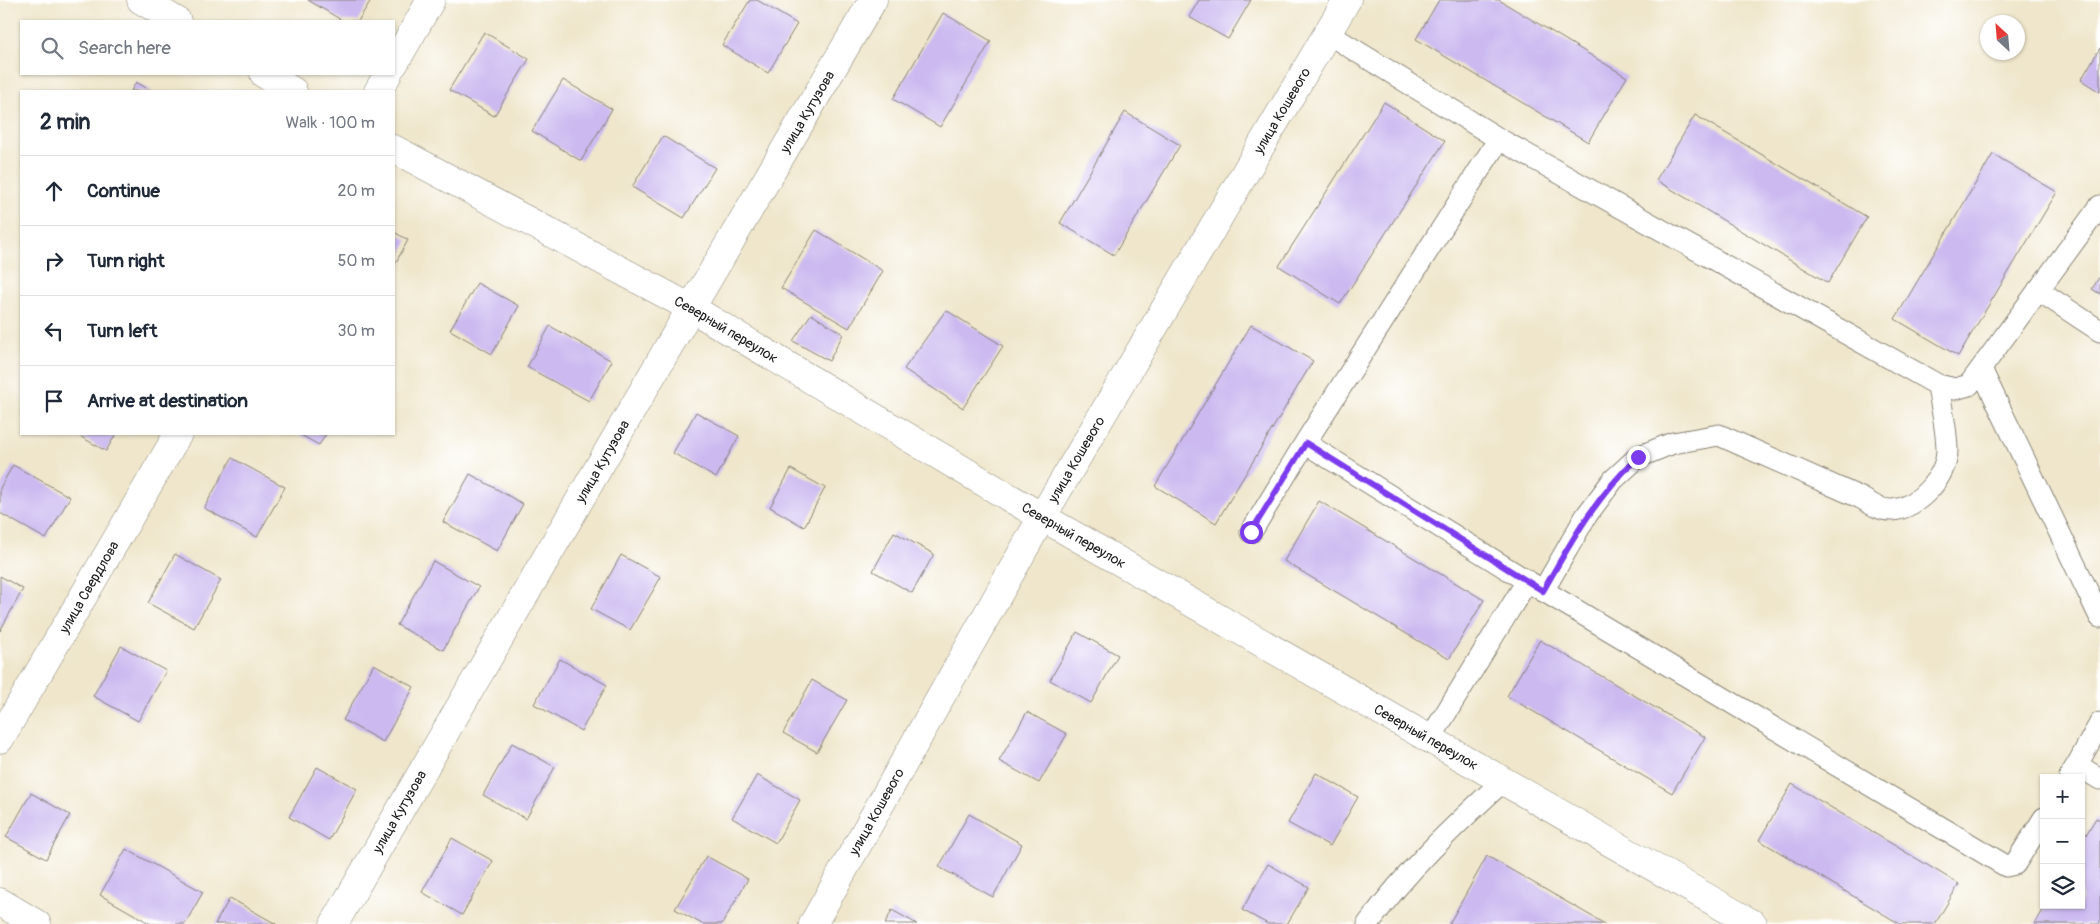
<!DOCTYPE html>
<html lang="en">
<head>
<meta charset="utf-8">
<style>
  :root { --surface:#fff; --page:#f6f6f7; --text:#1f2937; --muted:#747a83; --line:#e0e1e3 }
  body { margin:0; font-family:Pangolin,sans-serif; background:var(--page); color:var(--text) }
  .controls { position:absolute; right:15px; bottom:15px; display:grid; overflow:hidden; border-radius:0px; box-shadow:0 1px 4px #0004 }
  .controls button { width:45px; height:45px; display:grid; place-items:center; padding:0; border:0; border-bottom:1px solid var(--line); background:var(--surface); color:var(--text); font:25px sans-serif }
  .compass { position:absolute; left:1980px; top:15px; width:45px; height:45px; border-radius:50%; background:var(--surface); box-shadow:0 1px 4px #0004; rotate:334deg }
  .stop { position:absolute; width:15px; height:15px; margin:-11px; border:4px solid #7c3aed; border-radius:50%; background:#fff }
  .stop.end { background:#7c3aed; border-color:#fff; box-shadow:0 1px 5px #0008 }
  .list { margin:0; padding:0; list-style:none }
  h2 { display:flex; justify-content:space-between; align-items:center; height:65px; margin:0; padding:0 20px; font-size:21px }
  h2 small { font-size:16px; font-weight:400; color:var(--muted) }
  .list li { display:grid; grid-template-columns:32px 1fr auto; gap:15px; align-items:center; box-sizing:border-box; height:70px; padding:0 20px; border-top:1px solid var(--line) }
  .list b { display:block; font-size:19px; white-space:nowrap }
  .list em { font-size:16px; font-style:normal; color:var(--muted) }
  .icon { flex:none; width:28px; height:28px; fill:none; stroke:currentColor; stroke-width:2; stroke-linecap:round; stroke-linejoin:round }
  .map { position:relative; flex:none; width:2100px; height:924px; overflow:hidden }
  .search { position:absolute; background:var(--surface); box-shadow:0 1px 4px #0004; left:20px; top:20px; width:375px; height:55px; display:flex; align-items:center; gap:12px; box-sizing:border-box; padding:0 18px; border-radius:0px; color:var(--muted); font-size:19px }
  .panel { position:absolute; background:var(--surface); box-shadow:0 1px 4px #0004; left:20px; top:90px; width:375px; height:345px; border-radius:0px }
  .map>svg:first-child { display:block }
  .building { fill:#cbb9f0 }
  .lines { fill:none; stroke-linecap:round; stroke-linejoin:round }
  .lane-casing { stroke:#868174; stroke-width:23 }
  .street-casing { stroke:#868174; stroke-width:29 }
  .lane { stroke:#fff; stroke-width:21 }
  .street { stroke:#fff; stroke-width:28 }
  .route { stroke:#7c3aed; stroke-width:6 }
  .labels { text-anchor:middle; stroke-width:4; stroke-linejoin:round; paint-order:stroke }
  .street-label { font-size:14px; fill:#1c1c1c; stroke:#fff }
</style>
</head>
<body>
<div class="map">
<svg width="2100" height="924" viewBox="0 0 2100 924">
  <rect width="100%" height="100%" fill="#fff"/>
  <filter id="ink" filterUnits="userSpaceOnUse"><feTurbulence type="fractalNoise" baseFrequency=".02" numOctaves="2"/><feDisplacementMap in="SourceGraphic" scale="10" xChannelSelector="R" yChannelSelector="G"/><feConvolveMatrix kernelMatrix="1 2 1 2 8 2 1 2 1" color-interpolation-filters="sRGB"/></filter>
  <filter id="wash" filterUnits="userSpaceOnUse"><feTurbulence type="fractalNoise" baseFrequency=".0096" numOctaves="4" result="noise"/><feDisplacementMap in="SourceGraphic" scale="20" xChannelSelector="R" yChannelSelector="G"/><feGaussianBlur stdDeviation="1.12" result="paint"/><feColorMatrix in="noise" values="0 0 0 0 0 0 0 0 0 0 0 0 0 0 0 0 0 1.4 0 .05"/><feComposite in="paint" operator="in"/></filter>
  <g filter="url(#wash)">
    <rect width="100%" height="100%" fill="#efe6cb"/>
    <g id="blocks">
      <path class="building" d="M308,0H371L358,21H343Z
        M750,0H757L797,24L768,73L722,45Z
        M1199,0H1251L1228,39L1189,17Z
        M1439,0H1499L1627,77L1588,142L1416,39Z
        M943,13L991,41L940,127L893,99Z
        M484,32L529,59L494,116L449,90Z
        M2100,48V92L2081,80Z
        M563,80L612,109L581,161L532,131Z
        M136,82L152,91H131Z
        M1384,102L1445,141L1340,304L1279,266Z
        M1125,112L1180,145L1114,255L1060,223Z
        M1695,115L1867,217L1828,283L1656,180Z
        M663,136L715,168L684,218L632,187Z
        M1993,154L2057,192L1958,356L1895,319Z
        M816,230L883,271L849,328L781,288Z
        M394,232L408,240L394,266Z
        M2100,276V294L2092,289Z
        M477,283L519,306L492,354L450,330Z
        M946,310L1003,346L963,408L904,369Z
        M811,314L843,334L829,361L793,341Z
        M1251,325L1313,361L1216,523L1155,486Z
        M550,326L612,361L589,401L527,367Z
        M696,412L739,436L716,478L673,453Z
        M76,434H116L106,451Z
        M299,434H326L319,445Z
        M232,458L285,487L257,537L204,508Z
        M13,465L70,497L46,539L0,513V488Z
        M791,469L825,488L804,527L770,507Z
        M470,474L523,504L497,551L443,522Z
        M1319,501L1484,600L1449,659L1284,561Z
        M894,532L934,554L912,593L873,571Z
        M175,554L221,580L194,628L148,603Z
        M621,555L661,577L630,630L591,609Z
        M433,561L479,587L443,650L397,625Z
        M0,576L23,589L0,631Z
        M1077,632L1118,655L1091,703L1050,680Z
        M1540,640L1705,737L1672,793L1507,696Z
        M121,646L166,671L138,721L93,696Z
        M560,659L607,685L581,731L534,704Z
        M374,664L414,687L383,742L343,720Z
        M812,680L847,700L817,752L783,733Z
        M1027,712L1067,734L1039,783L999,761Z
        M512,743L555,767L526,819L483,795Z
        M317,767L357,789L329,840L289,817Z
        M1316,773L1358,797L1330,846L1288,823Z
        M757,775L800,800L776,843L732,818Z
        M1792,784L1959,884L1935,924H1900L1759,840Z
        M31,793L70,815L46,859L6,837Z
        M969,814L1022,844L993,897L939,867Z
        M2096,818L2100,820V924H2035L2046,905H2081V843Z
        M452,838L493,861L462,915L422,892Z
        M126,849L203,892L185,924H151L100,895Z
        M706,856L748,879L722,924H702L675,909Z
        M1487,856L1605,924H1449Z
        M1268,864L1309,887L1287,924H1268L1242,910Z
        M230,898L276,924H215Z
        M892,910L917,924H885Z"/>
    </g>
  </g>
  <g filter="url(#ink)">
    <use href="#blocks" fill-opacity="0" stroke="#868174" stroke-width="1"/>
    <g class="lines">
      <defs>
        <path id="lane" d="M1499,139L1938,385L1955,389L1969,385L2100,206
          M2038,290L2100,331
          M1981,369L2100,617
          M1305,443L1499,139L1327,33
          M1251,532L1305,443L1527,581
          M1543,591L1586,516L1613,480L1638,457L1673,443L1719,435L1861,498C1871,504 1881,511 1893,510C1918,508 1947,476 1947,451C1947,429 1941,407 1938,385
          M1430,739L1527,581L2006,866L2015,864L2044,818
          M2077,765L2100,723
          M2070,776L2077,765L2100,779
          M1368,924C1407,870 1455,825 1503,781"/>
        <g id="street">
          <path d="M141,0L177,21"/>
          <path d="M394,64L431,0"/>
          <path d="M264,74L293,91"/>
          <path d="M378,91L388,74"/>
          <path id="s1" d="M394,149L691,308L1042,517L1753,924"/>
          <path id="s2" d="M0,739L178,434"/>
          <path d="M0,902L37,924"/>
          <path id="s3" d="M334,924L691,308L873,0"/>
          <path id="s4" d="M813,924L1042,517L1347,0"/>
        </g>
      </defs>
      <use href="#lane" class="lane-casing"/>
      <use href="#street" class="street-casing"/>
      <use href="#lane" class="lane"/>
      <use href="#street" class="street"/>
    </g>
  </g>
  <g class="lines" filter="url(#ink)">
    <path class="route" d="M1251,532L1306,443L1543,591C1572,540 1595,498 1638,457"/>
  </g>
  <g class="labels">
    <g class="street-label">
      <text dy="5" stroke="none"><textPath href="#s4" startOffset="939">улица Кошевого</textPath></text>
      <text dy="5" stroke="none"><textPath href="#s3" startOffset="940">улица Кутузова</textPath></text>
      <text dy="5" stroke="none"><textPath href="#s1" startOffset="378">Северный переулок</textPath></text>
      <text dy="5" stroke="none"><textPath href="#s4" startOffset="534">улица Кошевого</textPath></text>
      <text dy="5" stroke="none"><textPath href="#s3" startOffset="535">улица Кутузова</textPath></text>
      <text dy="5" stroke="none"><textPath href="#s1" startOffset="782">Северный переулок</textPath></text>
      <text dy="5" stroke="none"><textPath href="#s2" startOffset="176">улица Свердлова</textPath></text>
      <text dy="5" stroke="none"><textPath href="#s1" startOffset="1188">Северный переулок</textPath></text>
      <text dy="5" stroke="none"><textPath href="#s3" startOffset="130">улица Кутузова</textPath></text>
      <text dy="5" stroke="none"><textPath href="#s4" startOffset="129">улица Кошевого</textPath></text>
    </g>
  </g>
</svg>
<div class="controls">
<button>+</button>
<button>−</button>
<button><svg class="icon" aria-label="layers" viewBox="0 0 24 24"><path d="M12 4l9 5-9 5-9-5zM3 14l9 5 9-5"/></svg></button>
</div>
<svg class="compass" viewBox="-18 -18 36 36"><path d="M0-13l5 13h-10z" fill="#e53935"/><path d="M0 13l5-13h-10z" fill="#747a83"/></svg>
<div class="stop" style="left:1251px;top:532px"></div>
<div class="stop end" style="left:1638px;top:457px"></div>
<div class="search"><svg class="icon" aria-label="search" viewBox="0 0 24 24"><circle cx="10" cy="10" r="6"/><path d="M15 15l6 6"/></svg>Search here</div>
<section class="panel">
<h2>2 min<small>Walk · 100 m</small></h2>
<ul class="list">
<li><svg class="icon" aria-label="ahead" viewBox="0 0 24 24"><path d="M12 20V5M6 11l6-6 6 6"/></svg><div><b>Continue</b></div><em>20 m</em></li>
<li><svg class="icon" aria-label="right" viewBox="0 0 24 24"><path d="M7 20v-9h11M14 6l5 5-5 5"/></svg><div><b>Turn right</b></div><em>50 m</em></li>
<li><svg class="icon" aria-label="left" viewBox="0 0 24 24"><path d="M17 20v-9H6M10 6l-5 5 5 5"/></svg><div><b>Turn left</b></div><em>30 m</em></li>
<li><svg class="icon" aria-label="arrive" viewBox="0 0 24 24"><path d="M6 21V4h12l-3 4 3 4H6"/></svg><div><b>Arrive at destination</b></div></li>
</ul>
</section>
</div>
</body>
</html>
